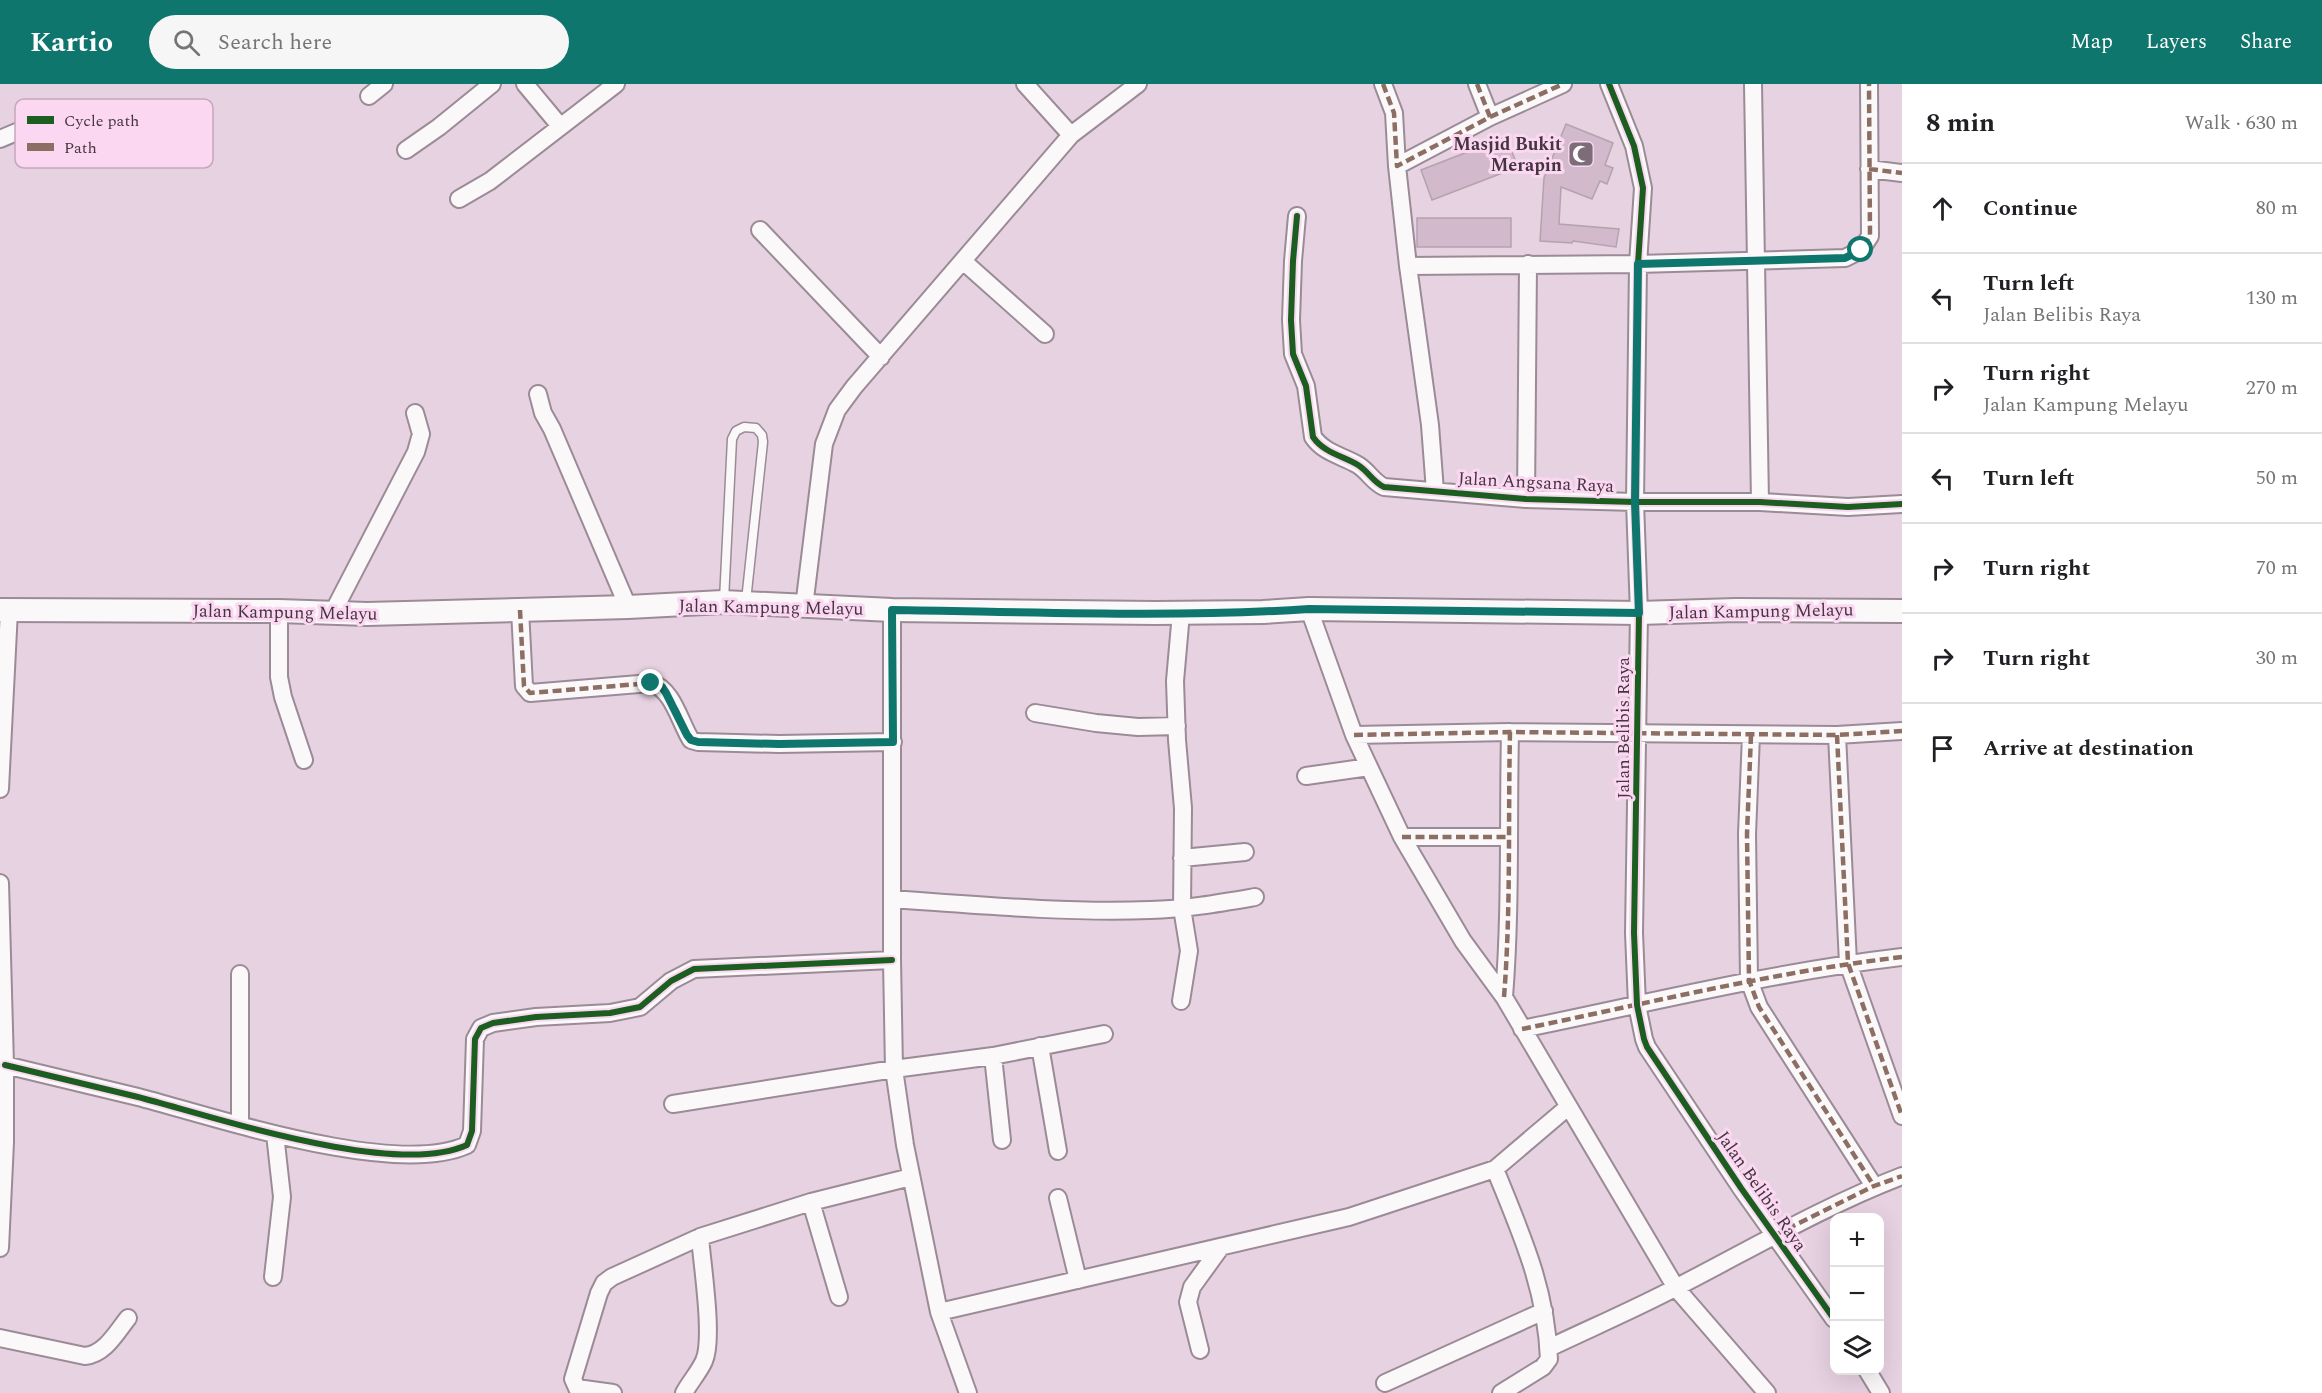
<!DOCTYPE html>
<html lang="en">
<head>
<meta charset="utf-8">
<style>
  :root { --surface:#fff; --page:#f6f6f6; --text:#202124; --muted:#757577; --line:#e0e0e0; --accent:#0f766e }
  body { margin:0; font-family:Spectral,serif; background:var(--page); color:var(--text) }
  .controls { position:absolute; right:18px; bottom:18px; display:grid; overflow:hidden; border-radius:12px; box-shadow:0 6px 24px #0002 }
  .controls button { width:54px; height:54px; display:grid; place-items:center; padding:0; border:0; border-bottom:2px solid var(--line); background:var(--surface); color:var(--text); font:30px sans-serif }
  .stop { position:absolute; width:18px; height:18px; margin:-14px; border:4px solid #0f766e; border-radius:50%; background:#fff }
  .stop.end { background:#0f766e; border-color:#fff; box-shadow:0 2px 6px #0008 }
  .list { margin:0; padding:0; list-style:none }
  h2 { display:flex; justify-content:space-between; align-items:center; height:78px; margin:0; padding:0 24px; font-size:26px }
  h2 small { font-size:20px; font-weight:400; color:var(--muted) }
  .list li { display:grid; grid-template-columns:39px 1fr auto; gap:18px; align-items:center; box-sizing:border-box; height:90px; padding:0 24px; border-top:2px solid var(--line) }
  .list b { display:block; font-size:22px; white-space:nowrap }
  .list p { margin:0; font-size:20px; white-space:nowrap; color:var(--muted) }
  .list em { font-size:20px; font-style:normal; color:var(--muted) }
  .icon { flex:none; width:33px; height:33px; fill:none; stroke:currentColor; stroke-width:2; stroke-linecap:round; stroke-linejoin:round }
  .map { position:relative; flex:none; width:1902px; height:1309px; overflow:hidden }
  header { display:flex; align-items:center; gap:36px; box-sizing:border-box; height:84px; padding:0 30px; background:var(--accent); color:#fff }
  header strong { font-size:28px }
  nav { display:flex; gap:33px; margin-inline-start:auto; font-size:21px }
  .search { width:420px; height:54px; background:var(--page); display:flex; align-items:center; gap:15px; box-sizing:border-box; padding:0 21px; border-radius:33px; color:var(--muted); font-size:22px }
  main { display:flex }
  aside { flex:1; background:var(--surface) }
  .map>svg:first-child { display:block }
  .building { fill:#d2b9cc; stroke:#b2a3ae; stroke-width:1.5 }
  .lines { fill:none; stroke-linecap:round; stroke-linejoin:round }
  .service-casing { stroke:#9b8b96; stroke-width:11 }
  .minor-casing { stroke:#9b8b96; stroke-width:20 }
  .secondary-casing { stroke:#9b8b96; stroke-width:26 }
  .service { stroke:#fbf8fa; stroke-width:8 }
  .minor { stroke:#fbf8fa; stroke-width:16 }
  .secondary { stroke:#fbf8fa; stroke-width:22 }
  .quiet { stroke:#8d6e63; stroke-width:4.5; stroke-dasharray:9 4.5; stroke-linecap:butt }
  .cycleway-casing { stroke:#fcd7f2; stroke-width:10 }
  .cycleway { stroke:#1b5e20; stroke-width:6 }
  .route { stroke:#0f766e; stroke-width:8 }
  .labels { text-anchor:middle; stroke-width:6; stroke-linejoin:round; paint-order:stroke }
  .poi-label { font-size:18px; font-weight:bold; fill:#443640; stroke:#fcd7f2; text-anchor:end }
  .street-label { font-size:18px; fill:#443640; stroke:#fcd7f2 }
  .key { fill:#fcd7f2; stroke:#c5a7bd; stroke-width:1.5 }
  .key-label { font-size:16px; fill:#443640 }
</style>
</head>
<body>
<header>
<strong>Kartio</strong>
<div class="search"><svg class="icon" aria-label="search" viewBox="0 0 24 24"><circle cx="10" cy="10" r="6"/><path d="M15 15l6 6"/></svg>Search here</div>
<nav><a>Map</a><a>Layers</a><a>Share</a></nav>
</header>
<main>
<div class="map">
<svg width="1902" height="1309" viewBox="0 0 1902 1309">
  <rect width="100%" height="100%" fill="#e7d2e1"/>
  <path class="building" d="M1566,40L1613,59L1605,81L1613,84L1607,100L1600,97L1592,115L1561,103L1559,140L1619,145L1616,163L1573,157L1572,159L1540,157L1544,94Z
    M1506,53L1518,83L1432,116L1421,86Z
    M1417,134H1511V163H1417Z"/>
  <g class="lines">
    <defs>
      <path id="service" d="M724,516L732,355L736,347L744,343L756,344L762,351L763,358L746,517"/>
      <path id="minor" d="M525,0L560,42
        M1025,0L1071,51
        M1383,0L1394,29L1397,82L1408,182L1430,341L1435,407
        M1477,0L1490,33
        M1609,0L1634,62L1643,104L1638,180L1635,418L1639,529L1634,849L1637,921L1644,955L1647,963L1741,1104L1834,1235
        M1753,0L1760,418
        M369,12L384,0
        M0,55L38,39
        M406,66L439,43L492,0
        M1397,82L1490,33L1563,0
        M1869,85L1902,89
        M459,115L490,97L616,0
        M1297,132L1293,177L1291,236L1293,270L1306,302L1313,353C1324,369 1343,372 1358,381C1369,388 1373,398 1384,403L1526,415L1635,418H1760L1848,423L1902,420
        M760,146L881,273
        M963,177L1045,250
        M1408,182L1638,180L1845,174L1861,166L1870,152L1869,0
        M538,310L543,329L552,345L628,523
        M1526,415L1528,180
        M804,523L824,360L837,326L854,303L1071,51L1138,0
        M1309,525L1354,651L1402,753L1463,857L1504,913L1676,1204L1767,1309
        M520,526L524,602L530,609L651,599C673,605 680,639 691,656L698,658L779,660L893,658
        M892,526V876L894,985L905,1061L939,1228L968,1309
        M279,527V593L283,613L304,676
        M332,530L416,368L421,350L415,329
        M1035,629L1096,639L1138,643L1177,642
        M1354,651L1510,648L1837,651L1902,647
        M1751,651L1747,750L1749,896L1759,923L1874,1102
        M1837,651L1848,879L1902,1032
        M1306,692L1369,683
        M0,705L9,526
        M1402,753H1507
        M1182,774L1245,768
        M0,799L5,981V1058L0,1164
        M892,815C978,821 1064,829 1150,826C1186,825 1220,819 1255,813
        M1504,913C1511,825 1508,737 1510,648
        M1181,917L1189,867L1182,824L1183,724L1177,656L1175,597L1181,529
        M1522,945C1649,919 1774,888 1902,873
        M1040,962L1058,1067
        M993,972L1002,1056
        M5,981C49,992 94,1002 138,1013C215,1033 395,1094 467,1061L472,1047L475,955L481,944L493,939L536,933L610,929L640,923L671,897L694,885L892,876
        M673,1020L894,985L993,972L1104,950
        M240,1040V890
        M1495,1085C1521,1150 1546,1203 1549,1275L1543,1283L1501,1309
        M1058,1114L1078,1196
        M811,1118L839,1213
        M273,1193L282,1113L275,1050
        M939,1228L1349,1133L1495,1085L1568,1023
        M0,1254L85,1272C105,1270 116,1249 128,1234
        M1549,1264C1591,1244 1635,1225 1677,1203C1751,1165 1824,1122 1902,1092
        M1200,1266L1188,1218L1192,1203L1221,1163
        M1867,1286L1881,1309
        M1385,1299L1544,1227
        M613,1309L577,1304L573,1295L599,1209L604,1199L612,1193L700,1153L811,1118L911,1093
        M684,1309C690,1298 699,1288 704,1277C714,1255 702,1180 700,1153"/>
      <path id="secondary" d="M0,526L279,527L367,530L628,523L723,518L892,526L1155,529L1263,528L1309,525L1639,529L1736,526L1902,527"/>
    </defs>
    <use href="#service" class="service-casing"/>
    <use href="#minor" class="minor-casing"/>
    <use href="#secondary" class="secondary-casing"/>
    <use href="#service" class="service"/>
    <use href="#minor" class="minor"/>
    <use href="#secondary" class="secondary"/>
    <path class="quiet" d="M1383,0L1394,29L1397,82L1490,33L1563,0
      M1477,0L1490,33
      M1869,85L1902,89
      M1638,180L1845,174L1861,166L1870,152L1869,0
      M520,526L524,602L530,609L651,599C673,605 680,639 691,656L698,658L779,660L893,658
      M1354,651L1510,648L1837,651L1902,647
      M1751,651L1747,750L1749,896L1759,923L1874,1102
      M1837,651L1848,879L1902,1032
      M1402,753H1507
      M1504,913C1511,825 1508,737 1510,648
      M1522,945C1649,919 1774,888 1902,873
      M1775,1151L1874,1102L1902,1092"/>
    <defs>
      <path id="cycleway" d="M1609,0L1634,62L1643,104L1638,180L1635,418L1639,529L1634,849L1637,921L1644,955L1647,963L1741,1104L1834,1235
        M1297,132L1293,177L1291,236L1293,270L1306,302L1313,353C1324,369 1343,372 1358,381C1369,388 1373,398 1384,403L1526,415L1635,418H1760L1848,423L1902,420
        M5,981C49,992 94,1002 138,1013C215,1033 395,1094 467,1061L472,1047L475,955L481,944L493,939L536,933L610,929L640,923L671,897L694,885L892,876"/>
    </defs>
    <use href="#cycleway" class="cycleway-casing"/>
    <use href="#cycleway" class="cycleway"/>
  </g>
  <g class="lines">
    <path class="route" d="M651,599L662,603L666,609L687,651L691,656L698,658L779,660L893,658L892,526C1031,528 1171,534 1309,525L1639,529L1635,418L1638,180L1845,174L1861,166"/>
  </g>
  <defs>
    <symbol id="mosque-square" viewBox="-11 -11 22 22"><rect x="-9" y="-9" width="18" height="18" rx="4" fill="#7d6d78" stroke="#fcd7f2"/><path d="M3.5-4.9A6 6 0 1 0 3.5 4.9A5 5 0 1 1 3.5-4.9Z" fill="#fff"/></symbol>
  </defs>
  <g fill-rule="evenodd">
    <use href="#mosque-square" x="1566" y="55" width="30" height="30"/>
  </g>
  <g class="labels">
    <g class="poi-label">
      <text x="1562" y="66">Masjid Bukit<tspan x="1562" dy="21">Merapin</tspan></text>
    </g>
    <g class="street-label">
      <text transform="translate(1536 398) rotate(3)" y="6">Jalan Angsana Raya</text>
      <text transform="translate(771 523) rotate(1)" y="6">Jalan Kampung Melayu</text>
      <text transform="translate(1761 527) rotate(-1)" y="6">Jalan Kampung Melayu</text>
      <text transform="translate(285 528) rotate(1)" y="6">Jalan Kampung Melayu</text>
      <text transform="translate(1623 644) rotate(-90)" y="6">Jalan Belibis Raya</text>
      <text transform="translate(1762 1107) rotate(55)" y="6">Jalan Belibis Raya</text>
    </g>
  </g>
  <rect x="15" y="15" width="198" height="69" rx="9" class="key"/>
  <rect x="27" y="32" width="27" height="8" fill="#1b5e20"/>
  <rect x="27" y="59" width="27" height="8" fill="#8d6e63"/>
  <g class="key-label">
    <text x="64" y="42">Cycle path</text>
    <text x="64" y="69">Path</text>
  </g>
</svg>
<div class="controls">
<button>+</button>
<button>−</button>
<button><svg class="icon" aria-label="layers" viewBox="0 0 24 24"><path d="M12 4l9 5-9 5-9-5zM3 14l9 5 9-5"/></svg></button>
</div>
<div class="stop" style="left:1861px;top:166px"></div>
<div class="stop end" style="left:651px;top:599px"></div>
</div>
<aside>
<h2>8 min<small>Walk · 630 m</small></h2>
<ul class="list">
<li><svg class="icon" aria-label="ahead" viewBox="0 0 24 24"><path d="M12 20V5M6 11l6-6 6 6"/></svg><div><b>Continue</b></div><em>80 m</em></li>
<li><svg class="icon" aria-label="left" viewBox="0 0 24 24"><path d="M17 20v-9H6M10 6l-5 5 5 5"/></svg><div><b>Turn left</b><p>Jalan Belibis Raya</p></div><em>130 m</em></li>
<li><svg class="icon" aria-label="right" viewBox="0 0 24 24"><path d="M7 20v-9h11M14 6l5 5-5 5"/></svg><div><b>Turn right</b><p>Jalan Kampung Melayu</p></div><em>270 m</em></li>
<li><svg class="icon" aria-label="left" viewBox="0 0 24 24"><path d="M17 20v-9H6M10 6l-5 5 5 5"/></svg><div><b>Turn left</b></div><em>50 m</em></li>
<li><svg class="icon" aria-label="right" viewBox="0 0 24 24"><path d="M7 20v-9h11M14 6l5 5-5 5"/></svg><div><b>Turn right</b></div><em>70 m</em></li>
<li><svg class="icon" aria-label="right" viewBox="0 0 24 24"><path d="M7 20v-9h11M14 6l5 5-5 5"/></svg><div><b>Turn right</b></div><em>30 m</em></li>
<li><svg class="icon" aria-label="arrive" viewBox="0 0 24 24"><path d="M6 21V4h12l-3 4 3 4H6"/></svg><div><b>Arrive at destination</b></div></li>
</ul>
</aside>
</main>
</body>
</html>
